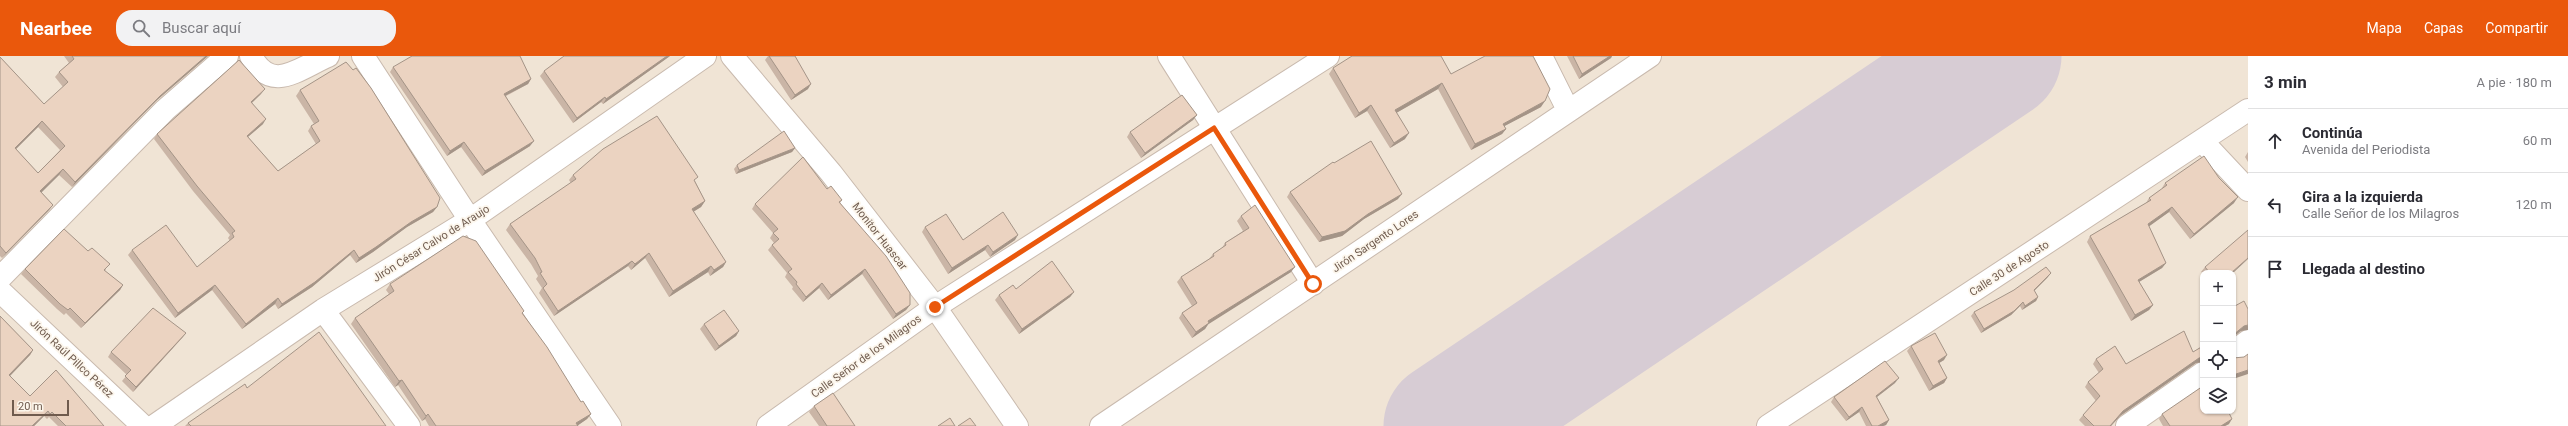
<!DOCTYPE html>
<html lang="es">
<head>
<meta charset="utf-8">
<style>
  :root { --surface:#fff; --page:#f2f2f3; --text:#2b2b33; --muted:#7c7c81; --line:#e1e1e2; --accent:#ea580c }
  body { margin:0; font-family:Roboto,sans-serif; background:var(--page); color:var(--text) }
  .controls { position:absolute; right:12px; bottom:12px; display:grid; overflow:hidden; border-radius:8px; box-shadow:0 1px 3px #0004 }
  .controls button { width:36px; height:36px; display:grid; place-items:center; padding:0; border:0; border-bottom:1px solid var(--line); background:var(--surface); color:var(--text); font:20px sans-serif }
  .scale { position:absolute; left:12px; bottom:10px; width:57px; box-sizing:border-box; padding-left:4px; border:2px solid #6f5b4e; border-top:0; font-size:11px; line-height:14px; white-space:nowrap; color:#6f5b4e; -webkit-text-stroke:3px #fcf6ec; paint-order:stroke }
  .stop { position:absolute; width:12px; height:12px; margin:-9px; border:3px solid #ea580c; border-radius:50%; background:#fff }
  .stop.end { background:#ea580c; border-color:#fff; box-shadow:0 1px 4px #0008 }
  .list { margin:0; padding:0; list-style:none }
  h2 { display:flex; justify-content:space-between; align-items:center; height:52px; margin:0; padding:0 16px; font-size:17px }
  h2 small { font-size:13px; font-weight:400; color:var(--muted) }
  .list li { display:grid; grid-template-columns:26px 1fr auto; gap:12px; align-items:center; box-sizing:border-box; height:64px; padding:0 16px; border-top:1px solid var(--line) }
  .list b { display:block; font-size:15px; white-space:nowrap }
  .list p { margin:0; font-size:13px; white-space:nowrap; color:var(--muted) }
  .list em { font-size:13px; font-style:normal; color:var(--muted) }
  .icon { flex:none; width:22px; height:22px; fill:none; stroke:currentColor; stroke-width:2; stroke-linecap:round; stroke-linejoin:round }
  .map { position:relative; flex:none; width:2248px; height:370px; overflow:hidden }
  header { display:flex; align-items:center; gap:24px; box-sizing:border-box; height:56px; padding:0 20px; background:var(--accent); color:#fff }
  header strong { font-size:19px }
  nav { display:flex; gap:22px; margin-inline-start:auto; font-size:14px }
  .search { width:280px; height:36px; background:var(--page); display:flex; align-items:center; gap:10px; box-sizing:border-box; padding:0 14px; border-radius:16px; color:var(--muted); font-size:15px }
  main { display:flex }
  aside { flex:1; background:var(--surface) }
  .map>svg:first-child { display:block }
  .residential { fill:#f0e4d5; fill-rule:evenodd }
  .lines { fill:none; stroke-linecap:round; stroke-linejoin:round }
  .runway { stroke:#d7ccd4; stroke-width:129 }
  .minor-casing { stroke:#c9baae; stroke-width:24 }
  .minor { stroke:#fff; stroke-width:22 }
  .wall { fill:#cab5a6; fill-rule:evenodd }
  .shaded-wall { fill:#a49487 }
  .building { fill:#ebd3c1; stroke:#a49487; fill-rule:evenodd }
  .route { stroke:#ea580c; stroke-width:5 }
  .labels { text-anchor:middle; stroke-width:3.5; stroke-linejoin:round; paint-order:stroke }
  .street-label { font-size:11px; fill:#6f5b4e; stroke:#fcf6ec }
</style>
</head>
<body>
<header>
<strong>Nearbee</strong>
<div class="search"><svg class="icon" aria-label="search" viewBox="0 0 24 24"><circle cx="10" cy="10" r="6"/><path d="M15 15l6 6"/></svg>Buscar aquí</div>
<nav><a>Mapa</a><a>Capas</a><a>Compartir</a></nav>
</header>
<main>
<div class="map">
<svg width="2248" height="370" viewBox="0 0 2248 370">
  <rect width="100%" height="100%" fill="#f9f2e6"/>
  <path class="residential" d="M0,0H2248V370H0ZM2203,217H2233V355H2203Z"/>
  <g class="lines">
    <path class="runway" d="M1448,370L1997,0"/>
    <defs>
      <path id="minor" d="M251,0C271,38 298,13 328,0
        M363,0L470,164L610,370
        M732,0L831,117L935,251L1017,370
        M1169,0L1313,228
        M1541,0L1568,54
        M2202,85L2248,134
        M0,222L165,54L227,0
        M0,235L143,370
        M323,254L409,370
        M2233,296L2248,285
        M154,370L323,254L470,164L705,0
        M768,370L935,251L1328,0
        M1101,370L1650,0
        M1768,370L2248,54
        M2127,370L2203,317"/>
    </defs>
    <use href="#minor" class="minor-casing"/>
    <use href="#minor" class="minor"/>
  </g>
  <path class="wall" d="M64,0H208L156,45L72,131L59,119L41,136L53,149L49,154L2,202L0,200V1L44,48L63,31L55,21L59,16L69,7ZM38,71L60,94L38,117L16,93Z
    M670,0L603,48L601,46L573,67L540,20L544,15Z
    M768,0H795L808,33L791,44L765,4Z
    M1567,0H1612L1611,2L1579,23Z
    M393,11L531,23L528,28L506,40L530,90L482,120L461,91L447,100L390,16Z
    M1333,12L1451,18L1541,51L1504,70L1506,73L1502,78L1471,94L1438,33L1396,57L1405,83L1390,92L1367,55L1355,62L1329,18Z
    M300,34L437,151L433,156L407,171L373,196L356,207L350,199L312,231L278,253L275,248L242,273L212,234L175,262L128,199L132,194L197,211L230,185L228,182L230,179L193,135L154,83L157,78L261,38L252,47L263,68L248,81L278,115L316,88L308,75L311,70L314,68L296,40Z
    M1197,59L1193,64L1141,102L1127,81L1130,76Z
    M795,92L792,96L736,118L734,113L737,109Z
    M2248,96V106L2245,101Z
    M1334,107L1398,143L1364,163L1342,180L1319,186L1287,141L1290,136Z
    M573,119L695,125L705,145L701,151L693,156L726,206L723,211L710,220L708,216L669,241L645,202L631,214L628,210L554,260L539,237L542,232L536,223L538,220L531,208L506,174L510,168L571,127L569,124Z
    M2165,127L2234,147L2190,183L2169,156L2149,170L2166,207L2162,212L2139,226L2153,249L2149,254L2131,265L2087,186L2090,180L2146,147L2149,142L2162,133V132Z
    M827,133L842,144L840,147L910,249L906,254L893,263L862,218L828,244L819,232L803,246L792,233L793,231L785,221L787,217L768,194L772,189L774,187L770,182L773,177L752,153L755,148Z
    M1241,160L1291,216L1209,267L1205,273L1192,282L1179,262L1182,257L1192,250L1177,226L1181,221L1209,203L1213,198L1222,192L1225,187L1243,175L1237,165Z
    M925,171L963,184H1015L990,201L985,194L948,218L922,176Z
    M2205,211L2233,217H2203V218L2201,216Z
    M25,213H106L105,215L123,229L120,234L81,272L66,257L64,259L57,253L21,218Z
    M2048,221L2034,235L2038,241L2036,245L2022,254L2020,250L2011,259L1981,277L1971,260L1974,256Z
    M390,228L523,257L581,346L591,358L587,363L578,369V370H429L425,363L422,365L398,329L395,331L351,268L355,262L389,238L386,234Z
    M1016,233L1074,236L1070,241L1019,278L995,244L999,239Z
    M0,260L33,294L30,299L10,320L30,340L104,370H58L49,361L47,363L44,360L34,370H0Z
    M704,268L739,275L736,280L715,295L700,273Z
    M186,277L182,282L133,336L122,325L127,319L108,301L111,296Z
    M1911,290L1944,304L1939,307L1947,322L1944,327L1929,335L1907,295Z
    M2203,290V306L2196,307L2120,360L2111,370H2085L2079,364L2083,359L2096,345L2085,331L2088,326L2099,317L2093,308L2096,303L2126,308L2193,296Z
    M1895,327L1877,341L1889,364L1886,369L1883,370H1866L1859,356L1846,365L1831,346L1834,341Z
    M247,332L386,370H185L188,367Z
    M814,350L855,370H819L809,356Z
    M2162,358L2229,368L2225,370H2163L2159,363Z"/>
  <path class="shaded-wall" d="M206,0H208L156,45L72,131L75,126L160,40Z
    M667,0H670L603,48L606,43Z
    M1610,0H1612L1611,2L1579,23L1582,18Z
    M531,23L528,28L501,42L504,38Z
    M1442,27L1438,33L1391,60L1395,54Z
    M811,28L808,33L791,44L795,39Z
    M265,33L261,38L247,51L251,46Z
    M605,41L601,46L573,67L577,62Z
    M1545,45L1541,51L1499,73L1503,68Z
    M1371,49L1367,55L1355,62L1359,57Z
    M1197,59L1193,64L1141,102L1145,97Z
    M266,63L263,68L243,85L247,80Z
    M42,65L38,71L11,98L15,92Z
    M1506,73L1502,78L1471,94L1475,88Z
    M1409,77L1405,83L1390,92L1394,87Z
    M534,85L530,90L482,120L485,115Z
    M464,86L461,91L447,100L450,95Z
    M795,92L792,96L736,118L739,114Z
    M63,113L59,119L37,141L40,135Z
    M1402,138L1398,143L1364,163L1342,180L1319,186L1322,181Z
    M2238,141L2234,147L2190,183L2194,178Z
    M705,145L701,151L688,159L692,153Z
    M53,149L49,154L2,202L6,197Z
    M437,151L433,156L407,171L373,196L356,207L359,202L411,166Z
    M2172,151L2169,156L2144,174L2148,168Z
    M1018,179L1015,184L990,201L993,196Z
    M988,189L985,194L948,218L952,212Z
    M354,194L350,199L312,231L278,253L282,248Z
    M649,197L645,202L631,214L635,208Z
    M2248,202V203L2233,217H2231Z
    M632,205L628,210L554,260L558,255Z
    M726,206L723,211L710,220L714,214Z
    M2166,207L2162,212L2134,229L2138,224Z
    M711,210L708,216L669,241L673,235Z
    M1295,211L1291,216L1204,271L1208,265Z
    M865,213L862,218L828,244L831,239Z
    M2051,217L2048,221L2031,238L2034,234Z
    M822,227L819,232L803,246L806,241Z
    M123,229L120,234L81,272L85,267Z
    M215,229L212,234L175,262L178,257Z
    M1074,236L1070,241L1019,278L1022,273Z
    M2038,241L2036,245L2022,254L2025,250Z
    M278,242L275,248L242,273L246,268Z
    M2023,246L2020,250L2011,259L1981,277L1984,273Z
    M910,249L906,254L893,263L896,258Z
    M2153,249L2149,254L2131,265L2135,259Z
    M1209,267L1205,273L1192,282L1196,276Z
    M2248,269V274L2241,275L2233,281V279L2244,270Z
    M739,275L736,280L715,295L719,290Z
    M186,277L182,282L133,336L136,331Z
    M33,294L30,299L6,324L9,319Z
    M1947,299L1944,304L1934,310L1938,305Z
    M2203,301V306L2196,307L2120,360L2111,370H2110L2123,355L2199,302Z
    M2248,314V318L2233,323V319Z
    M1899,322L1895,327L1873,344L1876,340Z
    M1947,322L1944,327L1929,335L1933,330Z
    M402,324L398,329L395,331L399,325Z
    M1862,351L1859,356L1846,365L1849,361Z
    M48,355L44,360L34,370H32Z
    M428,358L425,363L422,365L426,360Z
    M591,358L587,363L577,370L576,367Z
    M2232,363L2229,368L2225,370H2221Z
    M1889,364L1886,369L1883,370H1878Z"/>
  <path class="building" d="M72,0H206L160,40L75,126L63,113L40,135L53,149L6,197L0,190V1L44,48L68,26L59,16L74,3ZM42,65L65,90L38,117L15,92Z
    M412,0H520L531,23L504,38L534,85L485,115L464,86L450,95L393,11Z
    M564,0H667L606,43L605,41L577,62L544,15Z
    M769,0H795L811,28L795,39Z
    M1352,0H1441L1451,18L1485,0H1533L1550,33L1545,45L1503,68L1506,73L1475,88L1442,27L1395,54L1409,77L1394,87L1371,49L1359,57L1333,12Z
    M1573,0H1610L1582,18Z
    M239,4L265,33L251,46L266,63L247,80L278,115L320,85L311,70L319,65L300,34L346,6L353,14L356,12L371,32L440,142L437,151L411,166L376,191L359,202L354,194L315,226L282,248L278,242L246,268L215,229L178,257L132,194L166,169L197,211L234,181L232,177L235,175L197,130L157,78Z
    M1182,39L1197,59L1145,97L1130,76Z
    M657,60L698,121L694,124L705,145L692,153L726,206L714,214L711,210L673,235L649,197L635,208L632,205L558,255L543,232L547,228L540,217L542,216L535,202L510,168L576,123L573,119L603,93Z
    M784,75L795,92L739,114L737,109Z
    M1371,85L1402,138L1368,158L1345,175L1322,181L1290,136L1333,106L1334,107Z
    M2204,100L2219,122L2238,141L2194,178L2172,151L2148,168L2166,207L2138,224L2153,249L2135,259L2090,180L2151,144L2149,142L2167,129L2165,127Z
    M803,101L827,133L831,130L842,144L839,146L886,200L910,237V249L896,258L865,213L831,239L822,227L806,241L796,228L797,226L788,216L792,213L772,189L779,183L773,177L778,173L755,148Z
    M1255,149L1295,211L1208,265L1209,267L1196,276L1182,257L1197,247L1181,221L1214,200L1213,198L1226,189L1225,187L1249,172L1241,160Z
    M1003,156L1018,179L993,196L988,189L952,212L925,171L946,158L963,184Z
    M64,173L88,195L92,192L110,208L104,214L123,229L85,267L70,252L68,254L60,248L25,213Z
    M2248,174V202L2231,217H2210L2205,211Z
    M463,180L476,185L524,255L522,257L547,291L581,346L583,345L591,358L576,367L578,370H436L428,358L426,360L402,324L399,325L355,262L394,235L390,228Z
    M1052,205L1074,236L1022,273L999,239L1013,229L1016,233Z
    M2046,211L2051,217L2034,234L2038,241L2025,250L2023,246L2014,255L1984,273L1974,256L2014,234Z
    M2244,245L2248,253V269L2244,270L2233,279V251Z
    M153,252L186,277L136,331L125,320L131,314L111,296Z
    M724,254L739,275L719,290L704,268Z
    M0,260L33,294L9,319L30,340L56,314L104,370H66L52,356L50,358L48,355L32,370H0Z
    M2184,275L2193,296L2203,290V301L2199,302L2123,355L2110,370H2094L2083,359L2100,340L2088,326L2103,313L2096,303L2115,290L2126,308Z
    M319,276L386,370H191L188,367L245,328L247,332Z
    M1935,277L1947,299L1938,305L1947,322L1933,330L1911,290Z
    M2248,298V314L2233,319V302L2244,301Z
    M1885,305L1899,322L1876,340L1889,364L1878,370H1872L1862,351L1849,361L1834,341Z
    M2203,330V355H2228L2232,363L2221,370H2170L2162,358Z
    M833,337L855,370H827L814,350Z
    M950,362L955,370H938Z
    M970,362L976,370H958Z"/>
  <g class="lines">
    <path class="route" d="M935,251L1214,72L1313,228"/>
  </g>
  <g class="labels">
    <g class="street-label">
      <text transform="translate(880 180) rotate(52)" y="4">Monitor Huascar</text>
      <text transform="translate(1375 185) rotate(-34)" y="4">Jirón Sargento Lores</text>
      <text transform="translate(431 187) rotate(-32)" y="4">Jirón César Calvo de Araujo</text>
      <text transform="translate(2009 212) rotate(-33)" y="4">Calle 30 de Agosto</text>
      <text transform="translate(866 300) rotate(-36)" y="4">Calle Señor de los Milagros</text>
      <text transform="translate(72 302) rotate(43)" y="4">Jirón Raúl Pillco Pérez</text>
    </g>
  </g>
</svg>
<div class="controls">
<button>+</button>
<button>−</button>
<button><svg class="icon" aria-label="locate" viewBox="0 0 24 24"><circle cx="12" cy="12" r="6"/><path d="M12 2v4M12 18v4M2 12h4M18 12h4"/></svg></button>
<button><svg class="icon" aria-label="layers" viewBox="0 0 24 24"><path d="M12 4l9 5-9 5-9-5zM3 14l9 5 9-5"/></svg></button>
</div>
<div class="scale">20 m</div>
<div class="stop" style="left:1313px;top:228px"></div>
<div class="stop end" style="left:935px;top:251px"></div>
</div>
<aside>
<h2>3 min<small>A pie · 180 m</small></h2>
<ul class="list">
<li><svg class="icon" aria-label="ahead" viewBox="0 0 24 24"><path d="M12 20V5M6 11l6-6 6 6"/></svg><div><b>Continúa</b><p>Avenida del Periodista</p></div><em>60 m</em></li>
<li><svg class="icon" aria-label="left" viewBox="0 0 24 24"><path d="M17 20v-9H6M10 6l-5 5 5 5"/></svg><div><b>Gira a la izquierda</b><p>Calle Señor de los Milagros</p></div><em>120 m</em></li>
<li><svg class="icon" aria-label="arrive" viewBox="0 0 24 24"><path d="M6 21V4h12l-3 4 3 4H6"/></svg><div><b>Llegada al destino</b></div></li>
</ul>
</aside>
</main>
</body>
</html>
